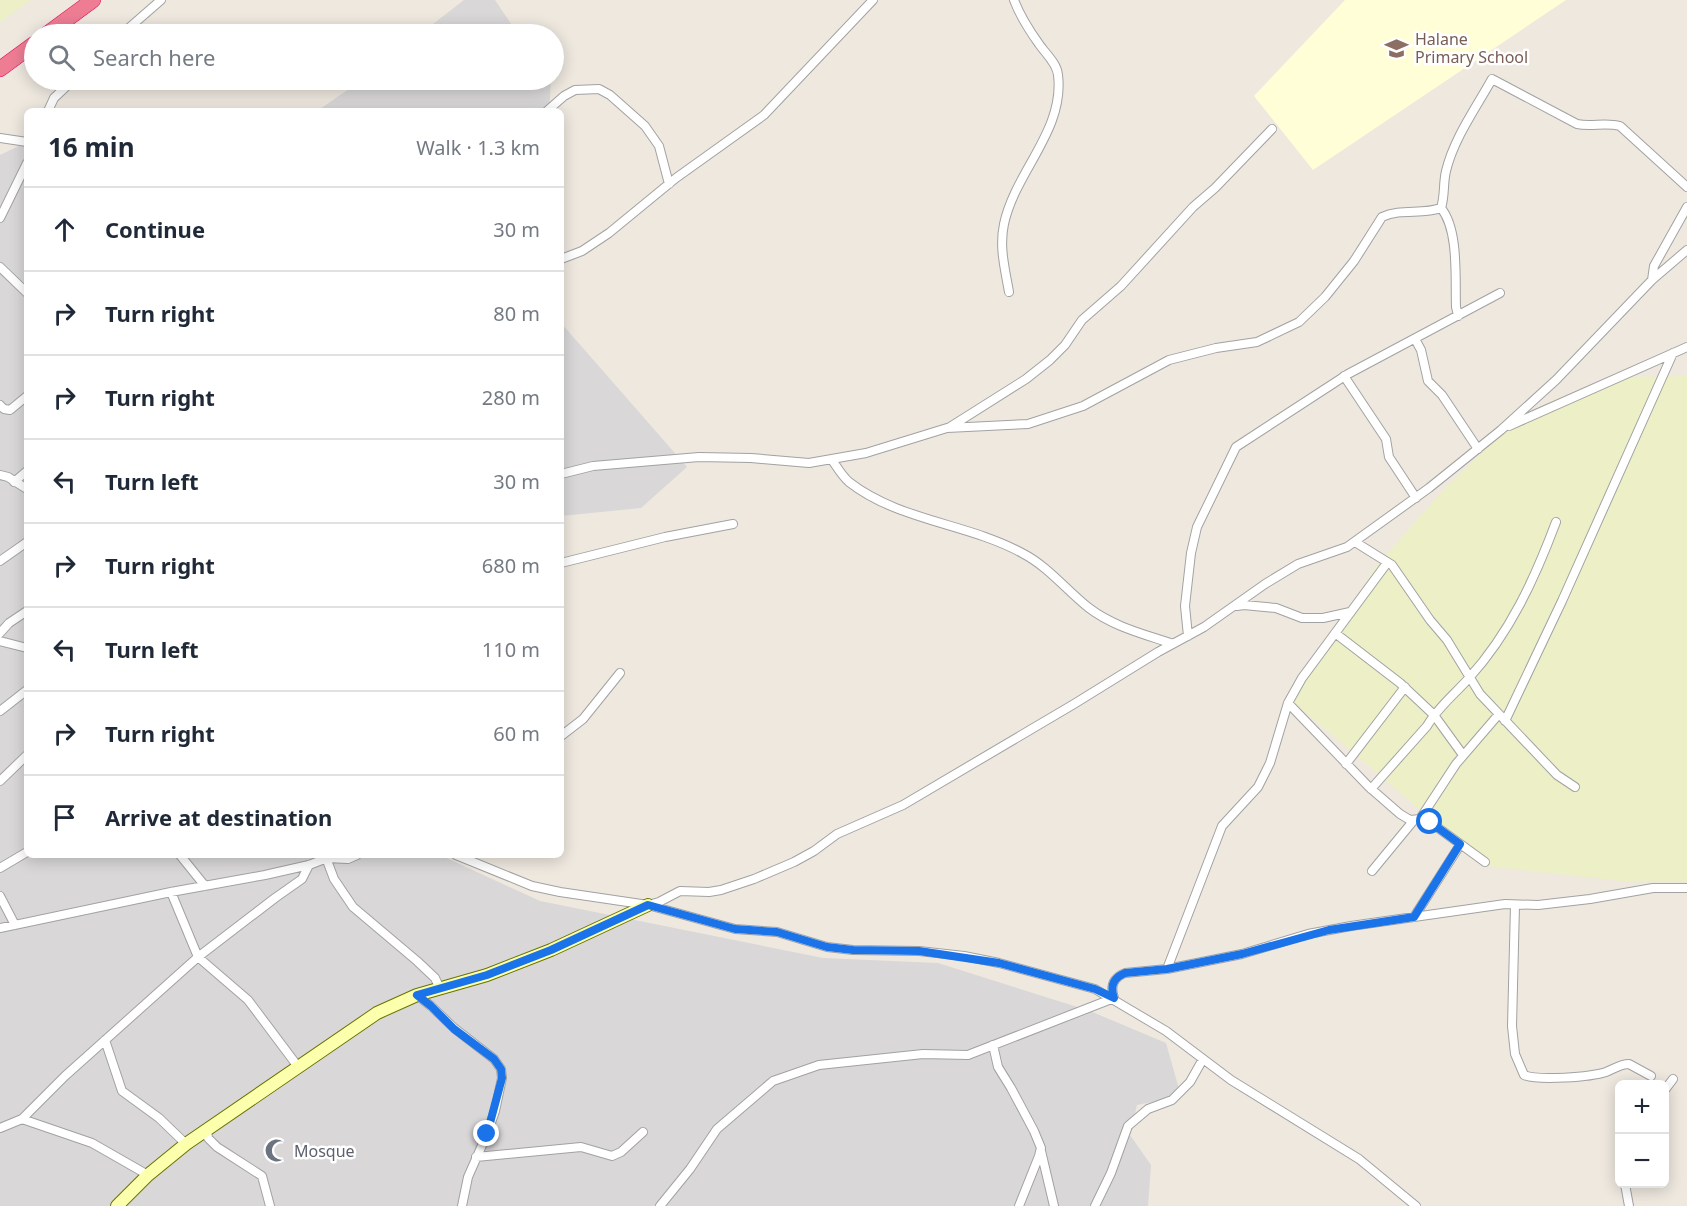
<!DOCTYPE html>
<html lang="en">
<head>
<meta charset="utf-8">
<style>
  :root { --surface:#fff; --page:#f2f2f3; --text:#1f2937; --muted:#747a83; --line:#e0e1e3 }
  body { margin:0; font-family:"Noto Sans",sans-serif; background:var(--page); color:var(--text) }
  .controls { position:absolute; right:18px; bottom:18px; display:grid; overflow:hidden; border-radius:9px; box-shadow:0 3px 15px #0003 }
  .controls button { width:54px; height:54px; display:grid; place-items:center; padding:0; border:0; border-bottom:2px solid var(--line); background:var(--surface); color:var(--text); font:30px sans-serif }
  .stop { position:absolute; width:18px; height:18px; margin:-14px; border:4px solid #1a73e8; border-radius:50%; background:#fff }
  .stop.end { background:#1a73e8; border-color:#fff; box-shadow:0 2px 6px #0008 }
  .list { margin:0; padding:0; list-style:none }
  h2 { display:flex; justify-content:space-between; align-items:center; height:78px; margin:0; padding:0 24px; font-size:26px }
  h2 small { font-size:20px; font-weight:400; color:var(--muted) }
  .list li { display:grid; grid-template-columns:39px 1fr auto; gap:18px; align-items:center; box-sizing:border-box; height:84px; padding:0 24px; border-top:2px solid var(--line) }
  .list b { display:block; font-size:22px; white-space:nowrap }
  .list em { font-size:20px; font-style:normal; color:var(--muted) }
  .icon { flex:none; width:33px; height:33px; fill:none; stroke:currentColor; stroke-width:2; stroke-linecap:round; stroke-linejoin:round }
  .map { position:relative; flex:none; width:1687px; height:1206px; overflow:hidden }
  .search { position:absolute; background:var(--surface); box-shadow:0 3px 15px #0003; left:24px; top:24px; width:540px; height:66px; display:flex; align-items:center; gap:15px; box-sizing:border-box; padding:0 21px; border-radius:33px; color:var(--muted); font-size:22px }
  .panel { position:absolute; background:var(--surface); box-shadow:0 3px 15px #0003; left:24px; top:108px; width:540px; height:750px; border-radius:9px }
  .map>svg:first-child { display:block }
  .residential { fill:#d9d7d7 }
  .education { fill:#fffed6 }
  .farmland { fill:#edefc7 }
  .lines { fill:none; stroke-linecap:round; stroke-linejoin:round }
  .street-casing { stroke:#a2a2a2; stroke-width:10 }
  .secondary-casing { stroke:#687300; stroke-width:14 }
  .highway-casing { stroke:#e4135e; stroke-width:16 }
  .street { stroke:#fff; stroke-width:8 }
  .secondary { stroke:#fcffab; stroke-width:12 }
  .highway { stroke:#ee7d94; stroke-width:15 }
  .route { stroke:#1a73e8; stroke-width:8 }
  .labels { text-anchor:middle; stroke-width:5; stroke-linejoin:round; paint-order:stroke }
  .education-label { font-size:16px; fill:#785e54; stroke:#fff; text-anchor:start }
  .worship-label { font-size:16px; fill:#5b616d; stroke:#fff; text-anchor:start }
</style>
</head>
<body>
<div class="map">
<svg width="1687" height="1206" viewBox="0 0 1687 1206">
  <rect width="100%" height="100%" fill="#eee8df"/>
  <path class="residential" d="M464,0H495L518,34H420Z
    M362,80H549L551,82L549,111H317Z
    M27,142V855H440L540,901L823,958L938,963L1090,1011L1166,1043L1181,1096L1137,1105L1130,1135L1151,1165L1148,1206H0V155Z
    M561,323L687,467L641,508L561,516Z"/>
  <path class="education" d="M1345,0H1566L1313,170L1254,96Z"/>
  <path class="farmland" d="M0,0H31L0,22Z
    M1687,376V881L1631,882L1486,866L1292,701L1373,570L1445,488L1513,423L1557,398L1625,377Z"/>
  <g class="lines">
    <defs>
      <path id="street" d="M122,34L161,0
        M48,111L54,98L73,80
        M547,111L564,96L575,90L599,89L610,95L645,126L659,146L669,184
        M0,138L27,142
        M1441,208C1459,230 1455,278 1456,307L1458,316
        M0,218L27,163
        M561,259L582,251L609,233L676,178L764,115L873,0
        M0,267L27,293
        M1652,280L1654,266L1687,207
        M1009,292C1005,269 999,247 1004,224C1015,172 1065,130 1058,75C1057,63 1045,53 1039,44C1029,30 1020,16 1014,0
        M1415,339L1421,350L1428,381L1442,395L1478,449
        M1344,376L1386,439L1389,457L1416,498
        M0,405L4,409L10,410L27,396
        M1509,426L1687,347
        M950,427L1026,379L1050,360L1065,345L1082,320L1121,286L1193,207L1215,188L1272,129
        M832,460C837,467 842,476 849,482C899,521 967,523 1022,553C1049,567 1066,590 1089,608C1114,627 1144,634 1173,644
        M561,474L593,466L699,457L751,458L809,463L866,453L947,428L1028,424L1083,406L1169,360L1216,348L1257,342L1299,322L1325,297L1354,261L1382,217C1401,208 1422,215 1441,208C1445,196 1443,183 1446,171C1454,138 1476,108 1492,79L1577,124C1592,127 1605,122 1620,126L1687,187
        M0,475L8,477L27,489
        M14,482L27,471
        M1355,542L1392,565L1430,620L1447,640L1480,694L1557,775L1575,787
        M0,561L27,542
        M561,563L665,537L733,524
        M1237,606L1244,605L1276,608L1302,618H1323L1350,612
        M0,633L9,623L27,611
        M1335,633L1400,683L1434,715L1463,755
        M1188,636L1185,606L1191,553L1197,527L1236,447L1348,374L1500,293
        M0,641L27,648
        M1288,703L1369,787L1400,814L1410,820L1420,819L1430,822L1485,862
        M0,711L27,690
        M1505,721L1562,601L1673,353
        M561,736L583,719L620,673
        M1346,764L1405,687
        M0,781L27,755
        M1371,789L1427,726C1438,707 1455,694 1469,678C1510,633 1535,578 1556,522
        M1420,819L1456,764L1499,714
        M180,855L205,886
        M325,855L334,879L353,907L417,961L435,978L440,989
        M456,855L532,886L560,892L648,905L735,929L777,932L827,947L853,950L919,951L964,956L999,963L1095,989L1166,1031L1231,1080L1359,1159L1416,1206
        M0,868L27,852
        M1372,871L1414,820
        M171,892L198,957L248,1000L299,1068
        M0,896L15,925
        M648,905L659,902L680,891L709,892L721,890L754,879L794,862L814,851L837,834L903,805L1074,704L1158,652L1204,627L1265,584L1298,564L1347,547L1429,488L1501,430L1556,380L1652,280L1687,250
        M1515,905L1512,1026L1515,1054L1524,1075C1538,1081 1591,1077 1606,1072C1614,1069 1620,1064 1629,1064L1651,1076
        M1414,917L1460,845
        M0,928L171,892L265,875L309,865L327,858L348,859L357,855
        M1167,969L1222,826L1258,787L1270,763L1288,703L1302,678L1387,563
        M417,995L431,1006L454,1028L494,1059L501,1069L502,1078L495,1111L487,1134L468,1177L462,1206
        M105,1040L122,1091L159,1118L186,1144
        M993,1045L998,1067L1011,1088L1034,1131L1041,1148L1039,1156L1019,1206
        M1664,1091L1673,1079
        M22,1119L92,1143L148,1175
        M0,1128L22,1119L65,1076L198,957L275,898L302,879L309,865
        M207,1130L208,1138L217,1147L262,1176L270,1206
        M1041,1151L1054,1206
        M476,1157L581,1147L612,1156L621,1152L643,1132
        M1625,1184L1629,1206
        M660,1206L690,1169L717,1129L773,1081L819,1065L923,1054L968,1055L1114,998C1110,986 1113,978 1125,973L1167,969L1242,954L1308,934L1351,926L1505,904L1538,905L1590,899L1653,888H1687
        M1095,1206L1111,1173L1128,1126L1148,1109L1172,1100L1190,1082L1203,1059"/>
      <path id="secondary" d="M117,1206L148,1175L186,1144L377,1013L417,995L487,975L551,950L648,905"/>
      <path id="highway" d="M47,34L93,0
        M0,69L34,44"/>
    </defs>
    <use href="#street" class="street-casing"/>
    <use href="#secondary" class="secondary-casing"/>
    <use href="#highway" class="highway-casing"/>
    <use href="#street" class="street"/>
    <use href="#secondary" class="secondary"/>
    <use href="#highway" class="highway"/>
  </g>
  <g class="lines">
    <path class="route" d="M487,1134L502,1078L501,1069L494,1059L454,1029L431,1006L417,995L487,975L551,950L648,905L735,929L777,932L827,947L853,950L919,951L999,963L1095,989L1114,998C1110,986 1113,978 1125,973L1167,969L1242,954L1329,930L1414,917L1460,844L1430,822"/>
  </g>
  <defs>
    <symbol id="school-bare" viewBox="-9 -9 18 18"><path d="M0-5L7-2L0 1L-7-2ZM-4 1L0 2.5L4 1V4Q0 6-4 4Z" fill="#8d6e63" stroke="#fff" stroke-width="2.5" paint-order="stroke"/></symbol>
    <symbol id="mosque-bare" viewBox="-9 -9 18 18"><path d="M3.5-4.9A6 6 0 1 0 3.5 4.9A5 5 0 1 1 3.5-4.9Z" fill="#6b7280" stroke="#fff" stroke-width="2.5" paint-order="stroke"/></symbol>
  </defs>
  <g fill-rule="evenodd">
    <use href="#school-bare" x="1380" y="32" width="33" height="33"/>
    <use href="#mosque-bare" x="260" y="1134" width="33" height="33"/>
  </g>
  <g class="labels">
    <g class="education-label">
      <text x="1415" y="45">Halane<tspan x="1415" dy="18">Primary School</tspan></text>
    </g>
    <g class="worship-label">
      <text x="294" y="1157">Mosque</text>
    </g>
  </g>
</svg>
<div class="controls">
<button>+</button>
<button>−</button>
</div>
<div class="stop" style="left:1430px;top:822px"></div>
<div class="stop end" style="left:487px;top:1134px"></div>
<div class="search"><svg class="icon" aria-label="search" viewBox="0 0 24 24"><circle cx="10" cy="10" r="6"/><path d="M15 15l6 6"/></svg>Search here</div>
<section class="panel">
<h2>16 min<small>Walk · 1.3 km</small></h2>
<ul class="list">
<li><svg class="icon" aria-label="ahead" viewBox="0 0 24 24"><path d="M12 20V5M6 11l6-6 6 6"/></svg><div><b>Continue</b></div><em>30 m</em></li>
<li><svg class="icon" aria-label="right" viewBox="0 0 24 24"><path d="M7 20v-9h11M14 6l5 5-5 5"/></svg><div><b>Turn right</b></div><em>80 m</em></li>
<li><svg class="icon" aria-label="right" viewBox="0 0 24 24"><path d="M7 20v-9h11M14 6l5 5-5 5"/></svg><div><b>Turn right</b></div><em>280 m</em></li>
<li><svg class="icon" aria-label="left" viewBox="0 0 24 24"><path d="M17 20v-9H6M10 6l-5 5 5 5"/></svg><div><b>Turn left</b></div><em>30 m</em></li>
<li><svg class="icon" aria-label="right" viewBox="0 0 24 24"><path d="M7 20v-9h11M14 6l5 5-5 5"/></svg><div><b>Turn right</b></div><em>680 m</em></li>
<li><svg class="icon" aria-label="left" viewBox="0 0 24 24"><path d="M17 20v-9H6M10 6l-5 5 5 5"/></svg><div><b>Turn left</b></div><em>110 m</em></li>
<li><svg class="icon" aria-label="right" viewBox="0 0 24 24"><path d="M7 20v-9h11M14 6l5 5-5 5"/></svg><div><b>Turn right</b></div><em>60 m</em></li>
<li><svg class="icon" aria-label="arrive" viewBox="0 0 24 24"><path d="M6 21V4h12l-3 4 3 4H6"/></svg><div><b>Arrive at destination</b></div></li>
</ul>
</section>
</div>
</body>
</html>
